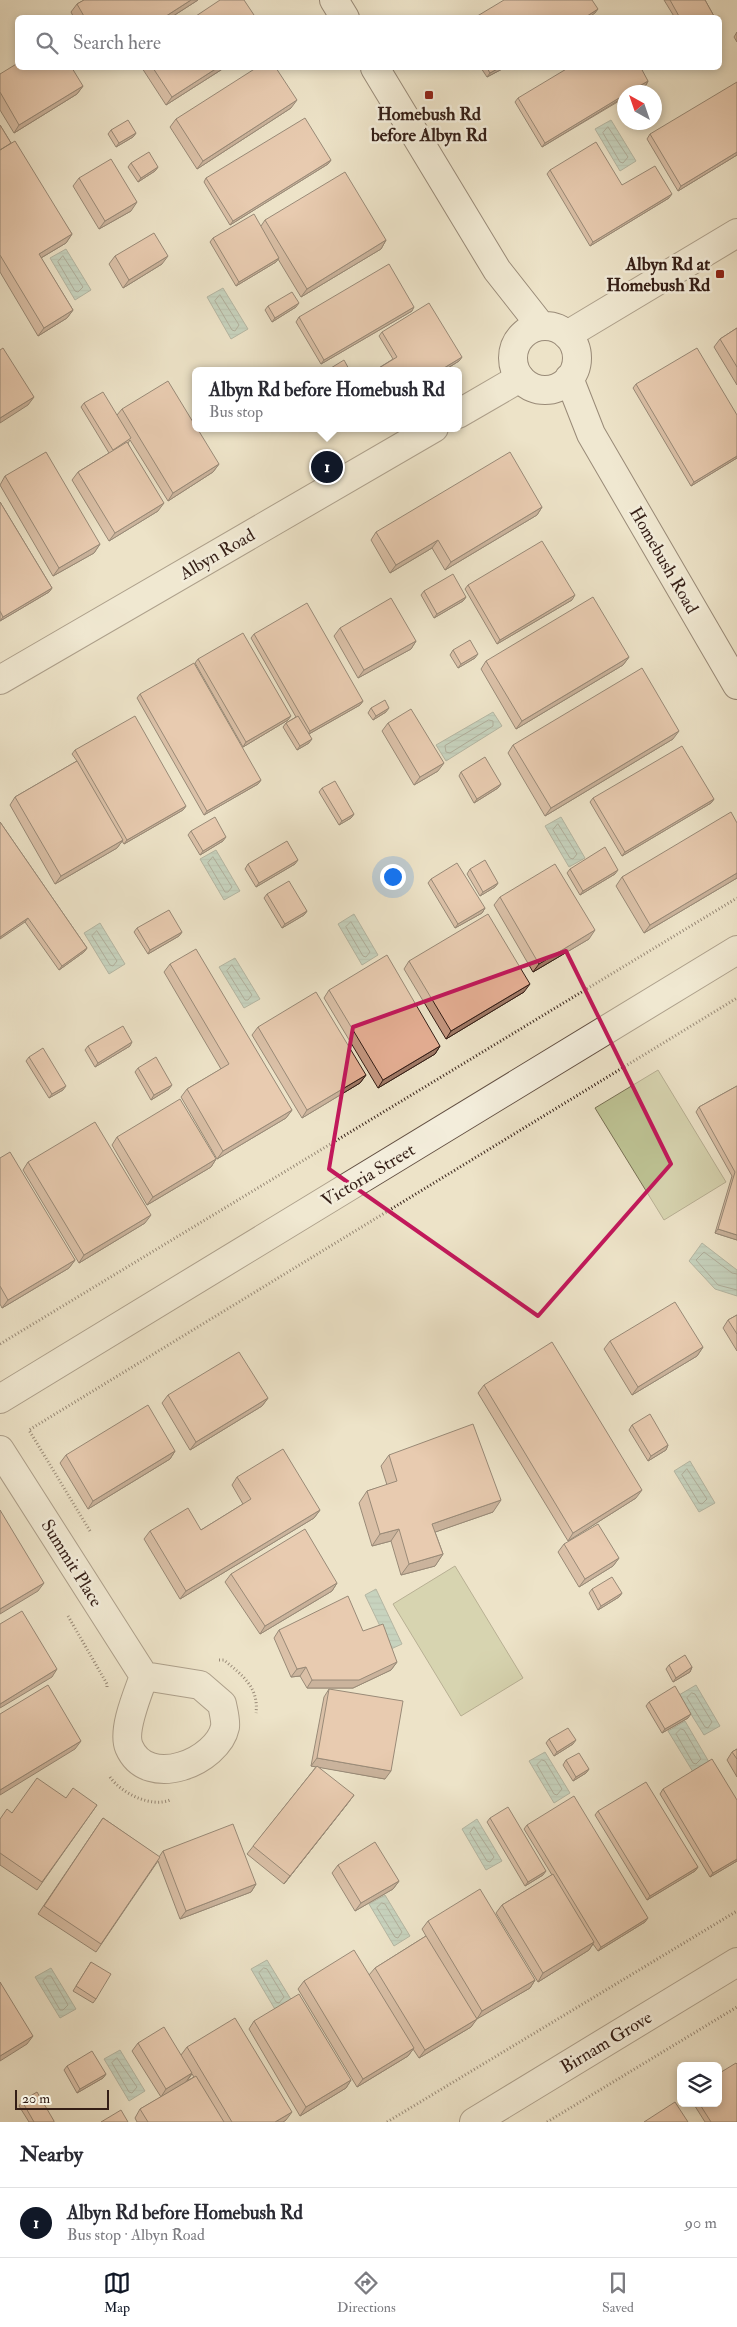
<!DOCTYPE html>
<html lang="en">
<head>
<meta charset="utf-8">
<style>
  :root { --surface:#fff; --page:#f7f7f7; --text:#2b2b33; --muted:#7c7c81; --line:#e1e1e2; --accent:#111827 }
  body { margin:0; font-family:"IM FELL Double Pica",serif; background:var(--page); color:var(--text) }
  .controls { position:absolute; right:15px; bottom:15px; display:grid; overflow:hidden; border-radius:8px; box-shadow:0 2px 8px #0003 }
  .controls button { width:45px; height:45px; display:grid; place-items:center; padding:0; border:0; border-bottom:1px solid var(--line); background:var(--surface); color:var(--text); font:25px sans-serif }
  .compass { position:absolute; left:617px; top:85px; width:45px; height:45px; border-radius:50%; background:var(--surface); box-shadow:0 2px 8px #0003; rotate:320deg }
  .scale { position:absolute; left:15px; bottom:12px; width:94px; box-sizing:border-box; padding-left:5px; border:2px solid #341e16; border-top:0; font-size:14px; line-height:18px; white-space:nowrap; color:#341e16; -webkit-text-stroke:4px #f3eddb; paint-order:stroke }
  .you { position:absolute; left:392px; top:876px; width:18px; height:18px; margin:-12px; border:4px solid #fff; border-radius:50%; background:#1a73e8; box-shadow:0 0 0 8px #1a73e833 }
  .badge { display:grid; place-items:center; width:32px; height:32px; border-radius:50%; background:var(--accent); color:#fff; font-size:16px; font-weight:700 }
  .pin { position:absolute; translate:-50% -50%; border:2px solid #fff; box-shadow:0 1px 5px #0006 }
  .popup { position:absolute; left:192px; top:367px; width:270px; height:65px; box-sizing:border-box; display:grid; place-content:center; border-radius:8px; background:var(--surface); filter:drop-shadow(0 1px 4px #0005); font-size:16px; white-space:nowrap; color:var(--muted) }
  .popup b { font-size:19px; color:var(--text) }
  .popup::after { content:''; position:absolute; left:50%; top:100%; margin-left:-10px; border:10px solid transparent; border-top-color:var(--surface) }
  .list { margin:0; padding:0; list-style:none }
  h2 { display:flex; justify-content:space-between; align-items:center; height:65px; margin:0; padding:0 20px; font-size:21px }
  h2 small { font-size:16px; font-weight:400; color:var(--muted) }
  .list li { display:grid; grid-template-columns:32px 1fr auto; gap:15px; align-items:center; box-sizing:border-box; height:70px; padding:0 20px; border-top:1px solid var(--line) }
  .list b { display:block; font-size:19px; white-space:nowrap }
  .list p { margin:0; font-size:16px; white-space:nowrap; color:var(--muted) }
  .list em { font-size:16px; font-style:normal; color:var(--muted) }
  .icon { flex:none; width:28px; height:28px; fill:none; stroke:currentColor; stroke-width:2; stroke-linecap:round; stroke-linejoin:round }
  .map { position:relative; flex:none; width:737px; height:2122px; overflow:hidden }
  .search { position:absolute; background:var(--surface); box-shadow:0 2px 8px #0003; left:15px; right:15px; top:15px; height:55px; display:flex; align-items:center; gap:12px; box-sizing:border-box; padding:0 18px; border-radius:8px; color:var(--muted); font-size:19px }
  .sheet { height:135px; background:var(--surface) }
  nav { display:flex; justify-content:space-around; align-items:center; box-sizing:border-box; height:70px; border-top:1px solid var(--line); background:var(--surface); font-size:14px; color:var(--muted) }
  nav a { display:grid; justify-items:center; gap:2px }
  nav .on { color:var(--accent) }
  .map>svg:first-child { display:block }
  .park { fill:#bdc293; stroke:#787054 }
  .water { fill:url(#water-rules); stroke:#717e74 }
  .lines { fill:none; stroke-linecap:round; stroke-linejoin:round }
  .shore { stroke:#676e64; stroke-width:1 }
  .street-casing { stroke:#624f42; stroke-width:30 }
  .secondary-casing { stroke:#341e16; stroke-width:30 }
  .path { stroke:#341e16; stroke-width:3; stroke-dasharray:1 2.5; stroke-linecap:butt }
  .street { stroke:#f3eddb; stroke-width:28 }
  .secondary { stroke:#f3eddb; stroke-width:28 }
  .wall { fill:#c3957e; stroke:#341e16; fill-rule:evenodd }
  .shaded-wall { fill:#9f7966; stroke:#341e16 }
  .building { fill:#e3ad92; stroke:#341e16 }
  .marked { fill:none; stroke:#c2185b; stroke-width:4; stroke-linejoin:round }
  .poi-dot { fill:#8f2418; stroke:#f3eddb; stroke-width:2 }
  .labels { text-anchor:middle; stroke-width:5; stroke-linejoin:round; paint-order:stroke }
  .poi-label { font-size:18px; font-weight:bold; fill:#341e16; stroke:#f3eddb }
  .street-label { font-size:18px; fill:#341e16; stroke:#f3eddb }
</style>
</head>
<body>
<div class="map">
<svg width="737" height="2122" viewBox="0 0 737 2122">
  <defs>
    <pattern id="water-rules" width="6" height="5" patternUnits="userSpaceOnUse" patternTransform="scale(1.25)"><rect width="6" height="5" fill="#9abeb2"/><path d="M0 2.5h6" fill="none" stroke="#85a398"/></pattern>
  </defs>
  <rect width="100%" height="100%" fill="#ede3c8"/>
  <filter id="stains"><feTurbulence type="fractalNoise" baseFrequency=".004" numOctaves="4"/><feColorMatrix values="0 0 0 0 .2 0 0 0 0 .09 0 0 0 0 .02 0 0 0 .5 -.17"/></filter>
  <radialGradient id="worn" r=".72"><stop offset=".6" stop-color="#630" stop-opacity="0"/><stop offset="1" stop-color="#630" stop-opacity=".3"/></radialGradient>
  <path class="park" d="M658,1070L726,1182L664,1220L595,1108Z
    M455,1566L523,1678L461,1716L393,1604Z"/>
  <path class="water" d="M611,120L636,161L620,171L595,129Z
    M66,249L91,290L75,300L50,258Z
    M223,288L248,329L231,339L207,297Z
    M493,712L502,726L446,761L436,745Z
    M561,817L585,858L569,867L545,826Z
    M216,850L240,891L224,900L200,859Z
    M354,914L378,955L362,965L338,924Z
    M100,923L125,964L109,974L84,933Z
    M235,958L260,999L244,1008L219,967Z
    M702,1243L737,1270V1296L715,1289L689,1261Z
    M690,1461L715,1503L699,1512L674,1471Z
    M376,1589L402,1644L391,1649L365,1595Z
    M696,1685L720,1726L704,1735L679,1695Z
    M685,1721L709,1762L693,1772L668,1731Z
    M545,1752L570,1793L554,1803L529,1761Z
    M477,1819L502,1861L486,1870L462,1829Z
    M385,1895L410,1936L394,1946L369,1904Z
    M267,1960L292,2001L276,2011L251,1969Z
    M51,1968L76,2009L60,2018L35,1977Z
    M120,2050L145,2091L129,2101L104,2059Z"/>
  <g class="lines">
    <path class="shore" d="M608,127L628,157L623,163L620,162L603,133Z
      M63,256L83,287L78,292L75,291L58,262Z
      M220,295L239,325L235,331L232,330L215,301Z
      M489,720L493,721V726L450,753L446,752L445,746Z
      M558,824L577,854L573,859L570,858L553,830Z
      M213,857L232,887L228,892H225L208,863Z
      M351,922L370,952L366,957L363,956L346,927Z
      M97,931L117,961L113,966L110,965L92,936Z
      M232,965L252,995L248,1000H245L227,971Z
      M737,1274L732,1273L704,1252L696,1260L718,1285L737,1290
      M687,1469L707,1499L702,1504L699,1503L682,1475Z
      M692,1693L695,1694L712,1722L708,1728L705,1727L687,1698Z
      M681,1729L684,1730L701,1759L696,1764L693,1763L676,1734Z
      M542,1760L545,1761L562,1789L557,1795L554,1794L537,1765Z
      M474,1827L494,1857L490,1862L487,1861L470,1833Z
      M382,1903L385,1904L402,1932L398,1938L395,1937L377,1908Z
      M264,1968L267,1969L284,1997L279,2003L276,2002L259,1973Z
      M48,1976H51L68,2005L63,2010H60L43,1981Z
      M117,2058L137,2087L132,2093L129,2092L112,2063Z"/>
    <defs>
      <path id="street" d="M567,335L737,233
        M458,414L520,378
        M0,680L434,428
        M0,1399L737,950
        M0,1450L144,1676L200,1685L222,1704C223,1710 226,1720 225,1727C218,1761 148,1791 129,1747C122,1730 138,1693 144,1676
        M474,2122L737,1962"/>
      <path id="secondary" d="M334,0L345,18
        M375,68L497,270L541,326
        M513 358a32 32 0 1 1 64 0a32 32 0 1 1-64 0Z
        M569,378L591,434L737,685"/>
    </defs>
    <use href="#street" class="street-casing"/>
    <use href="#secondary" class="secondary-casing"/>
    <path class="path" d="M0,1344L737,898
      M90,1531L29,1430L737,998
      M68,1616L107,1684V1687
      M219,1660H224C242,1675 259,1687 256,1713
      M110,1777C121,1793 151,1808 170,1800
      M387,2122L737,1911
      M547,2122L737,2007"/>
    <use href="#street" class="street"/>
    <use href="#secondary" class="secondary"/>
  </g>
  <path class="wall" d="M84,0H198L170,18H74L71,12L77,4Z
    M664,0H705L715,18H675Z
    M737,32V42L734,37Z
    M142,68H224L166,105Z
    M481,68H504L487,77Z
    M0,74L83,86L77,94L14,133L0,110Z
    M648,81L646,85L542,147L515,102L518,98Z
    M291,108L197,169L170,127L176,119Z
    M0,125L11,143L72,234L66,243L41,258L73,310L67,318L38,336L0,272Z
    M111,130L136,133L133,137L116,147L108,134Z
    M650,134L737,155L678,191L647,139Z
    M331,160L328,164L230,225L204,182L206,178Z
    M131,163L158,167L155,171L138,182L128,167Z
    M550,170L622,185L669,198L590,246L547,174Z
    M79,178L131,211L99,229L73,186Z
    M265,220L386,240L381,249L301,297L278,259L276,262L236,286L210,242L213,238L261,226Z
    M115,256L162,264L123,288L109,264Z
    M268,306L296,307L272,322L265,310Z
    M412,311L321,364L296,322L299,317Z
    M737,328V385L714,347L720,339Z
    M382,332L462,357L459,361L443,371H374L393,359L379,336Z
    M636,384L737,458L691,486L633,388Z
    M84,403L117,415L122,409L219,464L213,472L168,501L130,440L128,443L158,511L109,541L72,480L78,472L109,453L81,407Z
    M5,476L100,544L94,553L53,576L0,485Z
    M0,502L52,588L49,592L0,621Z
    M542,507L537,515L445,570L432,548L390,573L371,540L376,532Z
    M468,585L572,600L497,644L465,589Z
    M424,591L466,597L463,601L434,618L421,595Z
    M340,628L416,641L411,649L358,678L334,636Z
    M254,634L363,701L360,705L309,734V743L297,750L283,727L286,723L296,717L251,638Z
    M453,650L475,658L458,668L450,655Z
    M629,657L623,665L516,729L481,669L486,661Z
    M198,659L288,720L243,747L195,663Z
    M140,694L261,780L258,784L204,815L137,698Z
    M371,708L386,712L373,720L368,713Z
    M388,723L438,771L414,785L382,731Z
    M673,739L545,816L508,753L513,745Z
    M75,750L186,806L183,810L124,844L122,841L117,848L55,884L10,805L15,797L77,761L72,754Z
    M461,772L501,784L498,788L474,803L459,776Z
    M322,788L354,814L351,818L339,825L319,792Z
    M593,798L714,799L711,803L622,856L590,802Z
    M0,822L87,948L84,952L59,970L25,922Z
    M737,823V878L644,933L616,886L622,877Z
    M191,831L223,841L200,855L188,835Z
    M248,864H295L256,887L245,869Z
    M470,869L498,883L495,887L480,896L467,874Z
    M570,869L615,874L580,895L567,873Z
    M431,879L485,908L482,913L455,928L428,883Z
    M267,894L307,911L304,915L282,928L264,898Z
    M500,897L589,939L533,972L494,905Z
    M137,928L182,932L179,936L148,954L134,932Z
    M409,961L524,992L446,1039L404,969Z
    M170,964L292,1110L286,1118L217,1159L181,1097L187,1089L221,1069L164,972Z
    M329,990L440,1046L435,1054L378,1088L324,998Z
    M258,1027L366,1075L360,1083L302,1118L252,1035Z
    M88,1046H130L95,1067L85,1050Z
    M29,1057L63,1090L49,1098L26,1061Z
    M138,1068L169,1089L151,1100L135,1072Z
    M737,1086V1240L715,1233L732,1176L696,1112L699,1107Z
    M117,1137L216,1159L211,1167L147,1205L112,1145Z
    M0,1158L75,1260L69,1268L2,1308L0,1304Z
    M28,1162L145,1223L79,1263L23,1170Z
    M737,1315V1351L723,1328L728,1320Z
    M610,1341L703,1347L697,1356L632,1395L604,1349Z
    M484,1385L636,1498L568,1541L478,1393Z
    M168,1395L268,1398L262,1406L190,1450L162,1403Z
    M632,1425L668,1445L666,1450L648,1461L629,1430Z
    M175,1451L170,1459L88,1509L60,1463L66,1455Z
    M389,1455L493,1512L435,1532L443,1554L435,1566L401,1575L391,1541L372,1546L359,1503L367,1491L387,1485L381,1466Z
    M237,1477L320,1510L314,1518L180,1599L144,1539L150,1531L201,1530L243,1504L232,1485Z
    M564,1544L619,1558L613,1566L579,1587L558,1552Z
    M231,1574L337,1583L332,1591L260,1634L225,1582Z
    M592,1589L622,1593L619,1597L598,1610L589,1593Z
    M279,1630L363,1631L397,1662L391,1670L353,1688H307L300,1676L291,1677L274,1638Z
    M669,1665L692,1667L690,1672L673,1682L666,1669Z
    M329,1689L385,1779L319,1767L348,1803L284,1884L247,1854L316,1767L311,1766L324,1697Z
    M649,1702L688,1718L662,1733L646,1706Z
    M549,1739L573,1744L554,1756L546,1743Z
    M737,1749V1777L727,1760L732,1752Z
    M566,1760L589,1769L586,1773L573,1781L563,1765Z
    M663,1789L737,1800V1861L710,1877L660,1794Z
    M66,1798L97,1805L37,1890L0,1865V1819L12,1813Z
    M598,1811L698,1867L695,1871L647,1900L595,1815Z
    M103,1818L159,1857L163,1851L256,1884L251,1892L180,1919L158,1861L96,1952L38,1914Z
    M490,1818L543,1875L525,1886L487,1822Z
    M527,1825L645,1922L598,1951L593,1944L589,1950L538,1982L496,1913L502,1905L552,1875L524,1829Z
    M338,1865L399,1881L393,1889L355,1911L332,1873Z
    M428,1921L535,1980L530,1988L476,2019L471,2027L419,2058L413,2049L408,2056L357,2087L298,1989L304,1981L369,1975L375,1968L426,1936L422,1929Z
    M91,1962L96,1999L93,2003L73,1991Z
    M254,2021L351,2080L346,2088L300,2116L249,2029Z
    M138,2043L181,2055L187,2047L286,2120L283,2122H137L135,2118L140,2109L161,2097L132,2051ZM192,2074L194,2077L187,2081Z
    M67,2066L106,2074L103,2078L77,2093L64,2070Z
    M22,2101L54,2122H29L19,2106Z
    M693,2103H718L737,2122H705Z"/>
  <path class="shaded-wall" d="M191,0H198L170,18H163Z
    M598,9L595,13L588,18H584Z
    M217,68H224L166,105L172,97Z
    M499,68H504L487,77L490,73Z
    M648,81L646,85L633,92H629Z
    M83,86L77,94L14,133L19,125Z
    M624,95V97L542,147L545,143Z
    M297,100L291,108L197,169L203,161Z
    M136,133L133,137L116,147L119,143Z
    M737,152V155L678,191L681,186Z
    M331,160L328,164L230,225L233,221Z
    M158,167L155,171L138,182L141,178Z
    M672,194L669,198L590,246L593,242Z
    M137,202L131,211L99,229L105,221Z
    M72,234L66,243L34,262L39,254Z
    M386,240L381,249L301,297L307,289Z
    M168,256L162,264L123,288L129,280Z
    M279,258L276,262L236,286L239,282Z
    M299,303L296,307L272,322L275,318Z
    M414,307L412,311L321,364L324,360Z
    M73,310L67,318L38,336L44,328Z
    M462,357L459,361L443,371H439Z
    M34,397L28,405L0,423V418Z
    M737,456V458L691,486L694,482Z
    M219,464L213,472L168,501L173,493Z
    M164,503L158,511L109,541L115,533Z
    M542,507L537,515L445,570L451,562Z
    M438,540L432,548L390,573L396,565Z
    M100,544L94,553L53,576L59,568Z
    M52,588L49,592L0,621L3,617Z
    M575,595L572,600L497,644L500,640Z
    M466,597L463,601L434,618L437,614Z
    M416,641L411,649L358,678L364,670Z
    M478,654L475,658L458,668L461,664Z
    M629,657L623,665L516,729L522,721Z
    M363,701L360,705L307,735L310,731Z
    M389,708L386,712L373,720L376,716Z
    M291,716L288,720L243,747L246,742Z
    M679,731L673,739L545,816L551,808Z
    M312,739L309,743L297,750L300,746Z
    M444,763L438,771L414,785L420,777Z
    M261,780L258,784L204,815L207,811Z
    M501,784L498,788L474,803L477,799Z
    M714,799L711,803L622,856L625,852Z
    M186,806L183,810L124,844L127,840Z
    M354,814L351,818L339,825L342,821Z
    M226,837L223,841L200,855L203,851Z
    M123,840L117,848L55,884L61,876Z
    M298,860L295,864L256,887L259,883Z
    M618,870L615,874L580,895L583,891Z
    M737,873V878L644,933L650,925Z
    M498,883L495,887L480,896L483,892Z
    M485,908L482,913L455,928L458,924Z
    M307,911L304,915L282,928L285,924Z
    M28,918L25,922L0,939V937Z
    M595,930L589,939L533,972L539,964Z
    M182,932L179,936L148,954L150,950Z
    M87,948L84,952L59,970L62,966Z
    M530,984L524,992L446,1039L451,1031Z
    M132,1042L130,1046L95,1067L98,1063Z
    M440,1046L435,1054L378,1088L383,1080Z
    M366,1075L360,1083L302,1118L307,1110Z
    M172,1085L169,1089L151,1100L154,1095Z
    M66,1086L63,1090L49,1098L52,1094Z
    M292,1110L286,1118L217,1159L223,1151Z
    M216,1159L211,1167L147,1205L153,1197Z
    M151,1215L145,1223L79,1263L84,1255Z
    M718,1229L737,1235V1240L715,1233Z
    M75,1260L69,1268L2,1308L8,1300Z
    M703,1347L697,1356L632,1395L638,1387Z
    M268,1398L262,1406L190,1450L196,1442Z
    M668,1445L666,1450L648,1461L651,1456Z
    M175,1451L170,1459L88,1509L93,1501Z
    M642,1490L636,1498L568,1541L573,1533Z
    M501,1500L493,1512L424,1536L432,1524Z
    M320,1510L314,1518L180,1599L186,1591Z
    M399,1529L391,1541L372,1546L380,1534Z
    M443,1554L435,1566L401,1575L409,1564Z
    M619,1558L613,1566L579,1587L585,1579Z
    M44,1583L38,1591L0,1614V1609Z
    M337,1583L332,1591L260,1634L265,1626Z
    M622,1593L619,1597L598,1610L601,1606Z
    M397,1662L391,1670L353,1688H307L312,1680Z
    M306,1667L300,1676L291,1677L297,1669Z
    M692,1667L690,1672L673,1682L676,1678Z
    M57,1669L52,1677L0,1708V1704Z
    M691,1714L688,1718L662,1733L665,1729Z
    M576,1740L573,1744L554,1756L557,1752Z
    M81,1741L75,1749L0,1795V1790Z
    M317,1758L391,1771L385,1779L311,1766Z
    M589,1769L586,1773L573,1781L576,1777Z
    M354,1795L348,1803L284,1884L290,1876Z
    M737,1859V1861L710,1877L713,1873Z
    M698,1867L695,1871L647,1900L650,1896Z
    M546,1871L543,1875L525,1886L528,1882Z
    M399,1881L393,1889L355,1911L361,1903Z
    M256,1884L251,1892L180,1919L186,1911Z
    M648,1918L645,1922L598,1951L601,1947Z
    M594,1942L589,1950L538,1982L543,1973Z
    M535,1980L530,1988L477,2019L482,2011Z
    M477,2019L471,2027L419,2058L425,2050Z
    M33,2036L27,2044L0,2061V2056Z
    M414,2048L408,2056L357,2087L363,2079Z
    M192,2073L186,2082L161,2097L166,2089Z
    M106,2074L103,2078L77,2093L80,2089Z
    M351,2080L346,2088L300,2116L306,2107Z
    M292,2112L286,2120L283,2122H275Z"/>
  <path class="building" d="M84,0H191L163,18H85L77,4Z
    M220,0H244L256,18H193Z
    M504,0H592L598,9L584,18H474Z
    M670,0H705L715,18H680Z
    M18,63V68H72L83,86L19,125L0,92V74Z
    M153,68H217L172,97Z
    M256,68H276L297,100L203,161L176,119Z
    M487,68H499L490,73Z
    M568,68H641L648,81L629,92H624V95L545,143L518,98Z
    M737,82V152L681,186L650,134Z
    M305,118L331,160L233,221L206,178Z
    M128,120L136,133L119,143L111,130Z
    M0,125L11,143L0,150Z
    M15,141L72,234L39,254L73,310L44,328L0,255V150Z
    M596,142L622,185L655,166L672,194L593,242L550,170Z
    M149,152L158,167L141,178L131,163Z
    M111,159L137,202L105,221L79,178Z
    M345,172L386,240L307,289L265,220Z
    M254,214L279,258L239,282L213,238Z
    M154,233L168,256L129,280L115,256Z
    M389,264L414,307L324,360L299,317Z
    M292,292L299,303L275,318L268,306Z
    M429,303L462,357L439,371H374L397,357L382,332Z
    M737,328V367L720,339Z
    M3,348L34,397L0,418V350Z
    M697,348L737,415V456L694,482L636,384Z
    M344,360L350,371H326Z
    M168,381L196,427V428H197L219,464L173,493L122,409Z
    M103,392L131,438L113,450L84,403Z
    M127,442L164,503L115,533L78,472Z
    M46,452L100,544L59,568L5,476Z
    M510,452L542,507L451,562L438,540L396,565L376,532Z
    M0,502L52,588L3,617L0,611Z
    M542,541L575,595L500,640L468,585Z
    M453,574L466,597L437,614L424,591Z
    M593,597L629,657L522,721L486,661Z
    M391,598L416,641L364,670L340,628Z
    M307,603L363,701L310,731L254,634Z
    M243,633L291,716L246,742L198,659Z
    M470,640L478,654L461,664L453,650Z
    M194,663L261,780L207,811L140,694Z
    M642,668L679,731L551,808L513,745Z
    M385,700L389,708L376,716L371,708Z
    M411,709L444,763L420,777L388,723Z
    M135,716L186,806L127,840L75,750Z
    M298,716L312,739L300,746L286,723Z
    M682,746L714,799L625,852L593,798Z
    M485,757L501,784L477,799L461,772Z
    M77,761L123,840L61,876L15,797Z
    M335,781L354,814L342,821L322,788Z
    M731,812L737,823V873L650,925L622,877Z
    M215,817L226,837L203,851L191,831Z
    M0,822L87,948L62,966L28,918L0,937Z
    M287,841L298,860L259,883L248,864Z
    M605,847L618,870L583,891L570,869Z
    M485,860L498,883L483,892L470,869Z
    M457,863L485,908L458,924L431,879Z
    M555,864L595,930L539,964L500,897Z
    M289,881L307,911L285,924L267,894Z
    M169,910L182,932L150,950L137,928Z
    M488,914L530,984L451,1031L409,961Z
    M196,949L292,1110L223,1151L187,1089L229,1064L170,964Z
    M387,955L440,1046L383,1080L329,990Z
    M316,992L366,1075L307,1110L258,1027Z
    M123,1026L132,1042L98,1063L88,1046Z
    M43,1048L66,1086L52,1094L29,1057Z
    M156,1057L172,1085L154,1095L138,1068Z
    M737,1086V1235L718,1229L735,1172L699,1107Z
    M180,1099L216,1159L153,1197L117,1137Z
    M95,1122L151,1215L84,1255L28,1162Z
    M10,1152L75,1260L8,1300L0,1286V1158Z
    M675,1302L703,1347L638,1387L610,1341Z
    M737,1315V1334L728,1320Z
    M552,1342L642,1490L573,1533L484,1385Z
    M239,1352L268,1398L196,1442L168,1395Z
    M148,1405L175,1451L93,1501L66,1455Z
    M650,1414L668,1445L651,1456L632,1425Z
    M473,1424L501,1500L432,1524L443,1554L409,1564L399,1529L380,1534L367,1491L397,1481L389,1455Z
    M283,1449L320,1510L186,1591L150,1531L188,1508L201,1530L251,1499L237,1477Z
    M0,1510L44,1583L0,1609Z
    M598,1524L619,1558L585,1579L564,1544Z
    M305,1529L337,1583L265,1626L231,1574Z
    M612,1577L622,1593L601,1606L592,1589Z
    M348,1596L363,1631L383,1624L397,1662L359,1680H312L306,1667L297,1669L279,1630Z
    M22,1611L57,1669L0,1704V1624Z
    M685,1655L692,1667L676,1678L669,1665Z
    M48,1685L81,1741L0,1790V1714Z
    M675,1686L691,1714L665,1729L649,1702Z
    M329,1689L403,1701L391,1771L317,1758Z
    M568,1728L576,1740L557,1752L549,1739Z
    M737,1749V1759L732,1752Z
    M579,1753L589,1769L576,1777L566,1760Z
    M712,1759L737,1800V1859L713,1873L663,1789Z
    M317,1766L354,1795L290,1876L253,1846Z
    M37,1778L66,1798L73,1788L97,1805L42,1882L0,1853V1819L7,1809L12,1813Z
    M646,1782L698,1867L650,1896L598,1811Z
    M574,1796L648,1918L601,1947L527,1825Z
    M508,1807L546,1871L528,1882L490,1818Z
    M103,1818L160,1857L101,1944L44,1906Z
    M233,1824L256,1884L186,1911L163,1851Z
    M375,1842L399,1881L361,1903L338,1865Z
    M553,1874L594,1942L543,1973L502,1905Z
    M480,1889L535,1980L482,2011L428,1921Z
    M426,1936L477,2019L425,2050L375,1968Z
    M354,1950L414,2048L363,2079L304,1981Z
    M91,1962L111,1974L96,1999L76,1986Z
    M0,1982L33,2036L0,2056Z
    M299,1994L351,2080L306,2107L254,2021Z
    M235,2018L292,2112L275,2122H232L187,2047Z
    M164,2027L192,2073L166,2089L138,2043Z
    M92,2051L106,2074L80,2089L67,2066Z
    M736,2063L737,2064V2122H711L699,2103H718V2074Z
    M196,2076L224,2122H148L140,2109Z
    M37,2092L54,2121V2122H34L22,2101Z
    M675,2102L688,2122H644Z
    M121,2110L128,2122H101Z"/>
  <path d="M0 0H737V2122H0ZM566,951L671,1164L538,1316L329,1169L353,1027Z" fill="#ede3c8" fill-opacity=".55" fill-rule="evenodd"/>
  <path class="marked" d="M566,951L671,1164L538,1316L329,1169L353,1027Z"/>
  <g class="poi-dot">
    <rect x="424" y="90" width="10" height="10" rx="2.5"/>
    <rect x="715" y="269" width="10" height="10" rx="2.5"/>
  </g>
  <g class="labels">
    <g class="poi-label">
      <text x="429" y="120">Homebush Rd<tspan x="429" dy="21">before Albyn Rd</tspan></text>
      <text x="710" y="270" text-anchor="end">Albyn Rd at<tspan x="710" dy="21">Homebush Rd</tspan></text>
    </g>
    <g class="street-label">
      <text transform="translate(217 554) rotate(-30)" y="6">Albyn Road</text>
      <text transform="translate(664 560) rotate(60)" y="6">Homebush Road</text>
      <text transform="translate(368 1175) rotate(-31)" y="6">Victoria Street</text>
      <text transform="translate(72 1563) rotate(58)" y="6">Summit Place</text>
      <text transform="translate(606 2042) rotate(-31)" y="6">Birnam Grove</text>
    </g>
  </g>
  <rect width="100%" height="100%" filter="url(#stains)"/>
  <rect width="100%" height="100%" fill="url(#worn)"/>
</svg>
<div class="controls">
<button><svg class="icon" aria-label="layers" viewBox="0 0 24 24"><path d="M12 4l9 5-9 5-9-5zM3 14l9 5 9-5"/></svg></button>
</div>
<svg class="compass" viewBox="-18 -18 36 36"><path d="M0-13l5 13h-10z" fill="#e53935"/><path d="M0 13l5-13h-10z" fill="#7c7c81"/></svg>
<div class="scale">20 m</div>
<div class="you"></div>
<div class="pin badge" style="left:327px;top:467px">1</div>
<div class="popup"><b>Albyn Rd before Homebush Rd</b>Bus stop</div>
<div class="search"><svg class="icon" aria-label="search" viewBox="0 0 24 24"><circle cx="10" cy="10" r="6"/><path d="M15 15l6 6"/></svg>Search here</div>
</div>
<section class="sheet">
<h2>Nearby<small></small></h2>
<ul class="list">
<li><span class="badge">1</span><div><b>Albyn Rd before Homebush Rd</b><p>Bus stop · Albyn Road</p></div><em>90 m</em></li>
</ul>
</section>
<nav>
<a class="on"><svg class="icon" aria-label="map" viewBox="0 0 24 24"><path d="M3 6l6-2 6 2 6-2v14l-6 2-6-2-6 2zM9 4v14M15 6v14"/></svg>Map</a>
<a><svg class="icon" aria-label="directions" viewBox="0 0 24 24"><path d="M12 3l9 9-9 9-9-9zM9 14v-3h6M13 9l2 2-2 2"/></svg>Directions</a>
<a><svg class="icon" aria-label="saved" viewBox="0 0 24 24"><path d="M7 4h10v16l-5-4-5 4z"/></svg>Saved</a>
</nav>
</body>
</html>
